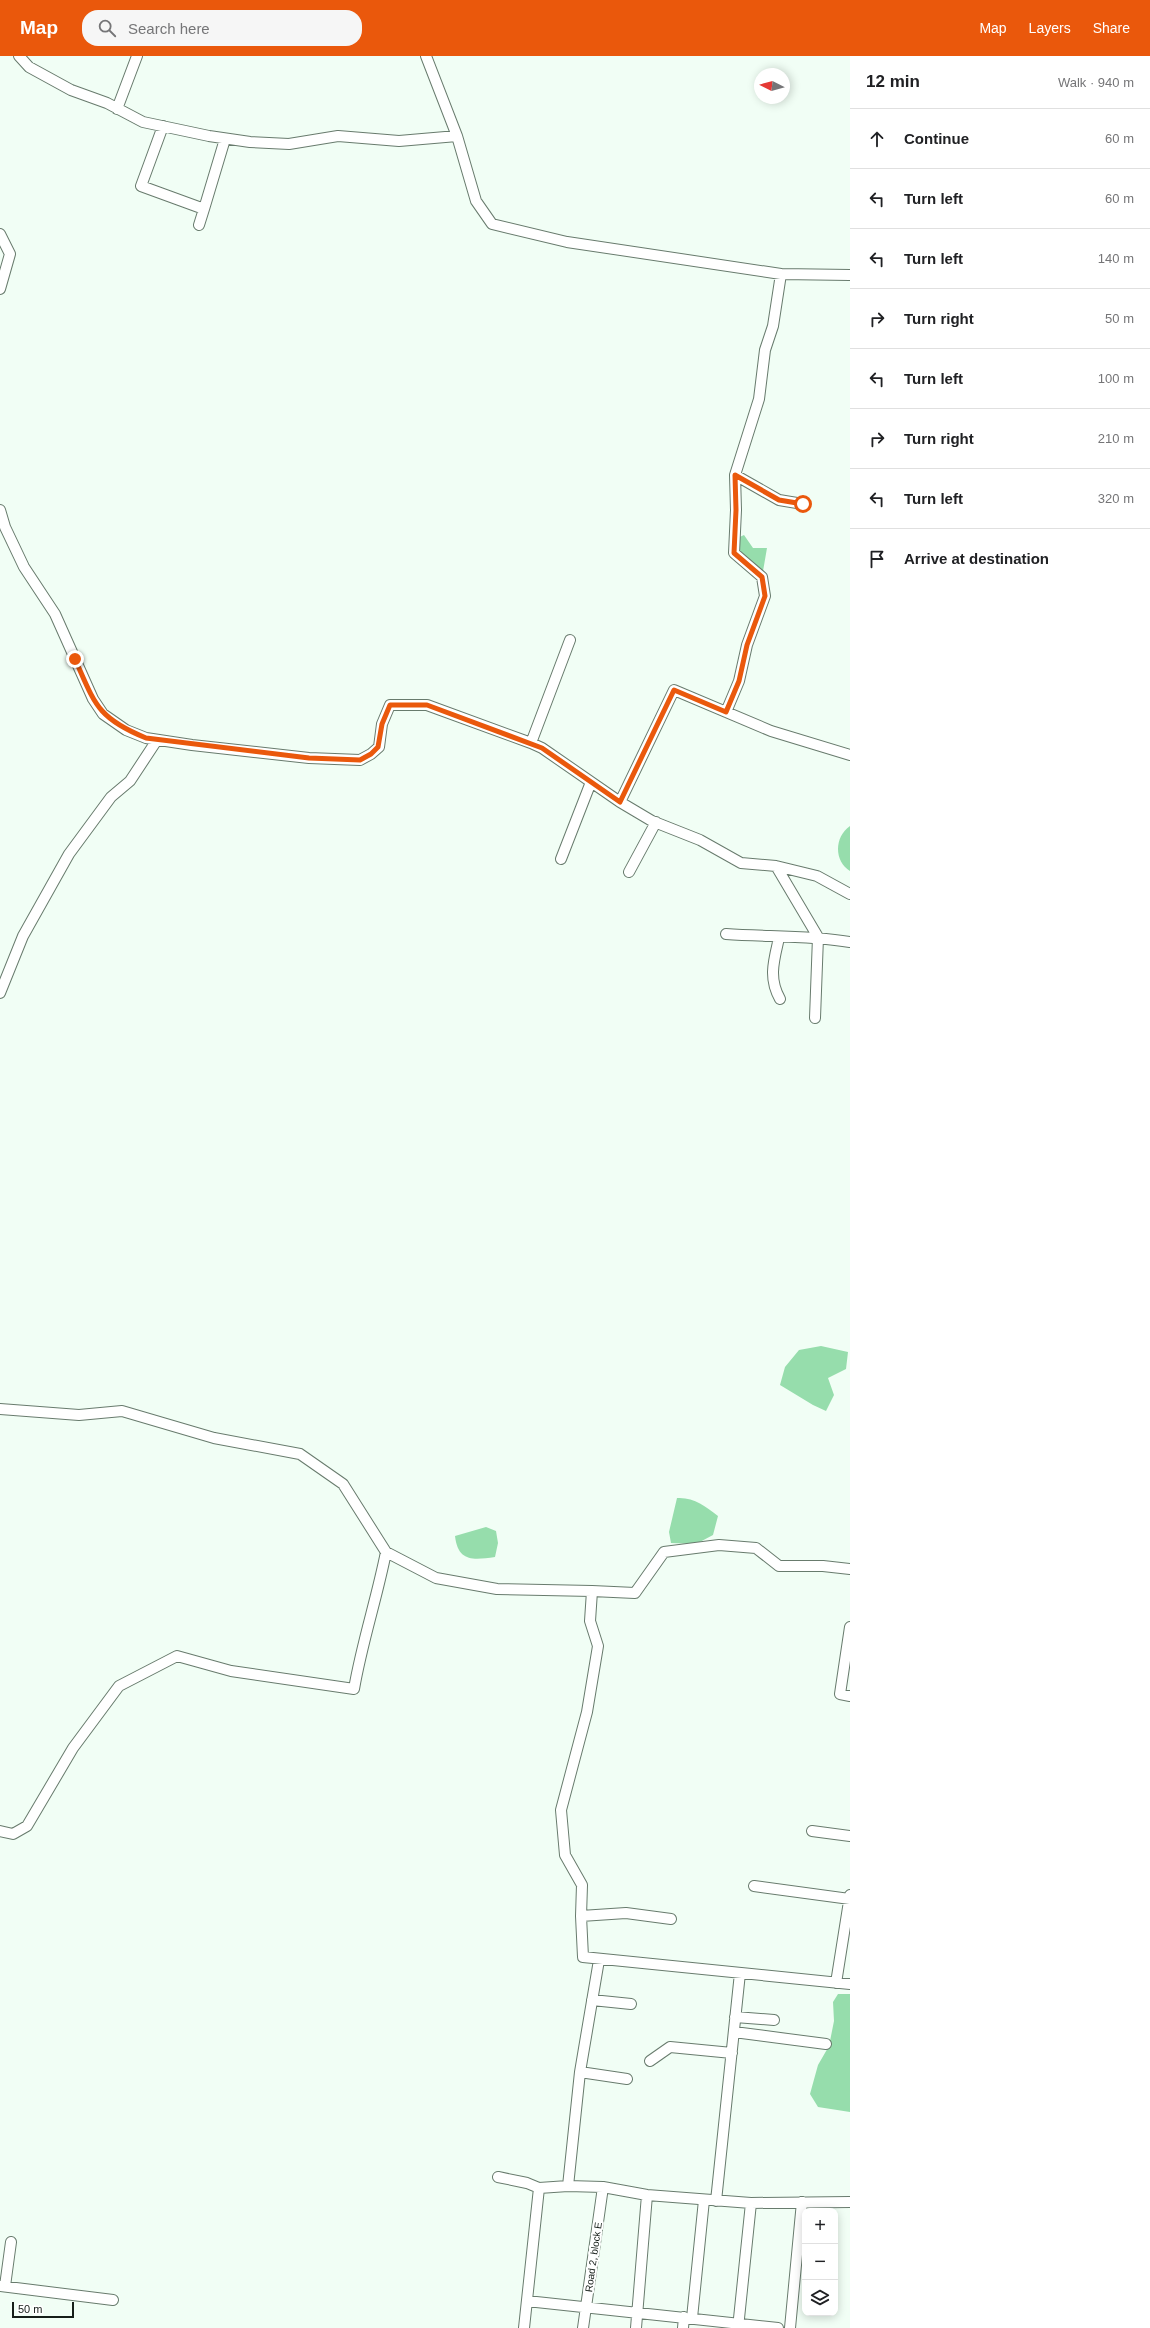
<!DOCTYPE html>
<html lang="en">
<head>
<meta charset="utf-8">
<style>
  :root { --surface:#fff; --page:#f6f6f6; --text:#202124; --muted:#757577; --line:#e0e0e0; --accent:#ea580c }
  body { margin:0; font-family:Helvetica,sans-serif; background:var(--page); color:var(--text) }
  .controls { position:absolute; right:12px; bottom:12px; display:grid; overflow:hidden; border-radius:8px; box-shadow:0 2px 10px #0003 }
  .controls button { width:36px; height:36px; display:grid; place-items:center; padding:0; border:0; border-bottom:1px solid var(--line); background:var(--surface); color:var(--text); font:20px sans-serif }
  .compass { position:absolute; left:754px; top:12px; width:36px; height:36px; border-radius:50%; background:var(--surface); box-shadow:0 2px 10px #0003; rotate:276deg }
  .scale { position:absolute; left:12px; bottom:10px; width:62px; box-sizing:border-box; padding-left:4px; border:2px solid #161e19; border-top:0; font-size:11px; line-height:14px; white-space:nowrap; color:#161e19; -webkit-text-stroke:3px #fff; paint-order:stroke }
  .stop { position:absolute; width:12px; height:12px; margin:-9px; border:3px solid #ea580c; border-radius:50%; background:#fff }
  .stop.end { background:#ea580c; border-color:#fff; box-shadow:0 1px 4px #0008 }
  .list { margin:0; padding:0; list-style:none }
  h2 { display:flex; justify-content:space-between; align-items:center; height:52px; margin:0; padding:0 16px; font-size:17px }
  h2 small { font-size:13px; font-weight:400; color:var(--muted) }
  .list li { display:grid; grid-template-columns:26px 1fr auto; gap:12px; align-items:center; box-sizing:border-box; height:60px; padding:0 16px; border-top:1px solid var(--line) }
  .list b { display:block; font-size:15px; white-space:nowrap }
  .list em { font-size:13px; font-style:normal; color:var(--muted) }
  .icon { flex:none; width:22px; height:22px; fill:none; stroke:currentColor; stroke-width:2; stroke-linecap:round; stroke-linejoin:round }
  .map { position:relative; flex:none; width:850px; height:2272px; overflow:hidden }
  header { display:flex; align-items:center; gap:24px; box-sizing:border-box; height:56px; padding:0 20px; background:var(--accent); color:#fff }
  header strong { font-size:19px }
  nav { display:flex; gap:22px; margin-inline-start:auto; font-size:14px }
  .search { width:280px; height:36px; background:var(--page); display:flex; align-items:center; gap:10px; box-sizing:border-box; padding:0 14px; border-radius:16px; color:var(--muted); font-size:15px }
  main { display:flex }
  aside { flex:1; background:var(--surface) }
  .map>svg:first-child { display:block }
  .water { fill:#96ddac }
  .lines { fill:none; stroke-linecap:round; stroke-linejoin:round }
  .street-casing { stroke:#687b6d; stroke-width:12 }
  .street { stroke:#fff; stroke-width:10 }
  .route { stroke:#ea580c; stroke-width:5 }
  .labels { text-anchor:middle; stroke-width:4; stroke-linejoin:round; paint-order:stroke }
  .street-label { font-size:10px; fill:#161e19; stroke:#fff }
</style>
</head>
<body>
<header>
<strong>Map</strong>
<div class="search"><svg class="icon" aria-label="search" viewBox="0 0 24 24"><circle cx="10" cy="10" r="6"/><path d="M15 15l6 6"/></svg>Search here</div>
<nav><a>Map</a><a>Layers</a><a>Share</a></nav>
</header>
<main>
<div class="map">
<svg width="850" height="2272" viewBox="0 0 850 2272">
  <rect width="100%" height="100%" fill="#f1fef5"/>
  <path class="water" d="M744,479L753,492H767L762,521L754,519L731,485Z
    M850,770V815C834,805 834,781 850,770Z
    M821,1290L848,1296L846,1313L828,1322L834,1339L826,1355L813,1349L780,1329L785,1311L799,1294Z
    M677,1442C694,1441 705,1450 718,1460L713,1479L696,1488L671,1487L669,1476Z
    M486,1471L496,1475L498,1487L495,1501C473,1504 458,1506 455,1480Z
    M838,1938H850V2056L818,2051L810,2038L818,2009L829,1990L834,1965L833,1946Z"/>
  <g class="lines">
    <defs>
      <path id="street" d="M19,0L29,11L71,34L107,47L143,66L209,80L250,86L289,88L338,80L399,85L457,80L476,145L492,168L567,186L781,218L850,219
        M426,0L457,80
        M117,53L137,0
        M163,70L141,130L204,153L225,83
        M199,169L204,153
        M0,178L10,198L0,233
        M735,419L779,444L803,448
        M0,454L5,471L24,511L55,558L93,643L103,658L126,674L146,682L192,689L309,702L360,704L371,698L379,691L382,668L390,649H427L531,687L542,692L620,746L652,765L700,784L741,807L776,810L817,820L850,838
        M726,656L739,625L747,589L765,540L762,521L734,497L736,454L735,419L759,343L765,294L773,270L781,218
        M531,687L570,584
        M620,746L674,634L771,675L850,699
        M561,803L591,726
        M776,810L818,881L815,962
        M629,816L656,766
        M726,878C767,881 809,879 850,886
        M779,882C774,904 768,922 780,943
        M0,937L23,880L69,798L111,741L130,725L157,684
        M0,1353L79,1359L122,1355L214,1382L300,1398L343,1428L386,1496
        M592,1535L635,1537L664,1496L719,1489L756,1492L779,1510H823L850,1513
        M850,1571L840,1638L850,1640
        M0,1775L13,1778L27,1770L73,1692L119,1630L177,1600L231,1615L354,1633C362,1586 377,1542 386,1496L436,1522L497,1533L592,1535L590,1565L598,1590L587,1656L561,1754L565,1799L582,1829L581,1860L583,1901L850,1928
        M812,1775L850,1780
        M754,1830L850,1843
        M581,1860L626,1857L671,1863
        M836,1927L850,1839
        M592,1944L631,1948
        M735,1961L774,1964
        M734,1976L826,1988
        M650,2005L670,1991L732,1997
        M580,2016L627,2023
        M498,2121L527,2127L539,2132L568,2130L603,2131L647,2139L751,2147L850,2146
        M568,2130L580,2016L599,1904
        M716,2145L740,1917
        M0,2230L113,2244
        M5,2230L11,2186
        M527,2245L778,2272
        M692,2262L704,2144
        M524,2272L539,2132
        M583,2272L603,2131
        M636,2272L647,2139
        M683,2272L684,2261
        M738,2272L751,2147
        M790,2272L802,2146"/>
    </defs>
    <use href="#street" class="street-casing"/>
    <use href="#street" class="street"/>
  </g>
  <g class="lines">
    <path class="route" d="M75,603C95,648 97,662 146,682L309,702L360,704L371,698L378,691L382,668L390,649H427L542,692L620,746L674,634L726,656L739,625L747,589L765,540L762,521L734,497L736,454L735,419L779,444L803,448"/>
  </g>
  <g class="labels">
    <g class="street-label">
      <text transform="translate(593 2201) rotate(-82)" y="4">Road 2, block E</text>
    </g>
  </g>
</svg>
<div class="controls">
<button>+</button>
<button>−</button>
<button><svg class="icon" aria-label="layers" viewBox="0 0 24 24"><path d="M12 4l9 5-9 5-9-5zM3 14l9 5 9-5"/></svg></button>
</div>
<svg class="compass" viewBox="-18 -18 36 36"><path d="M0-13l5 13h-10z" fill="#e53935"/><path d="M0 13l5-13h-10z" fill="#757577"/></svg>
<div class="scale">50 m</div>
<div class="stop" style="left:803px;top:448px"></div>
<div class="stop end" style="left:75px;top:603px"></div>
</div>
<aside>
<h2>12 min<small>Walk · 940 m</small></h2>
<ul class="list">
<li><svg class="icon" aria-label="ahead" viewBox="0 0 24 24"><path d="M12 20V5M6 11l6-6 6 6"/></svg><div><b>Continue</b></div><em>60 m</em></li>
<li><svg class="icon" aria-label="left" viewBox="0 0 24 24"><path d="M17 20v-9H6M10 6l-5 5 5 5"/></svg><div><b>Turn left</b></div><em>60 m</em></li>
<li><svg class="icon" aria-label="left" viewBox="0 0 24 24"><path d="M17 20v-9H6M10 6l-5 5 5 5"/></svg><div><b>Turn left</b></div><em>140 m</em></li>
<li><svg class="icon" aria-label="right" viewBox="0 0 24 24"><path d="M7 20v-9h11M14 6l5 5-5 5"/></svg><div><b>Turn right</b></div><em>50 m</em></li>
<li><svg class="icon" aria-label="left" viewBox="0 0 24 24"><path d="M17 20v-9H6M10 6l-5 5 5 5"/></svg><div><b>Turn left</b></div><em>100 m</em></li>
<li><svg class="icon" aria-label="right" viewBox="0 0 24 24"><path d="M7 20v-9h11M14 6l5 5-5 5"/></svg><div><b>Turn right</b></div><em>210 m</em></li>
<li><svg class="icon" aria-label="left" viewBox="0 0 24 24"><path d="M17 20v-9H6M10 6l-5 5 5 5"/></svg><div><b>Turn left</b></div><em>320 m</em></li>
<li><svg class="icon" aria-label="arrive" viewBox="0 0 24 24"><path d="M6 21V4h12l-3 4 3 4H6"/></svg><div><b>Arrive at destination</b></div></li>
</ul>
</aside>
</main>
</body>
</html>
